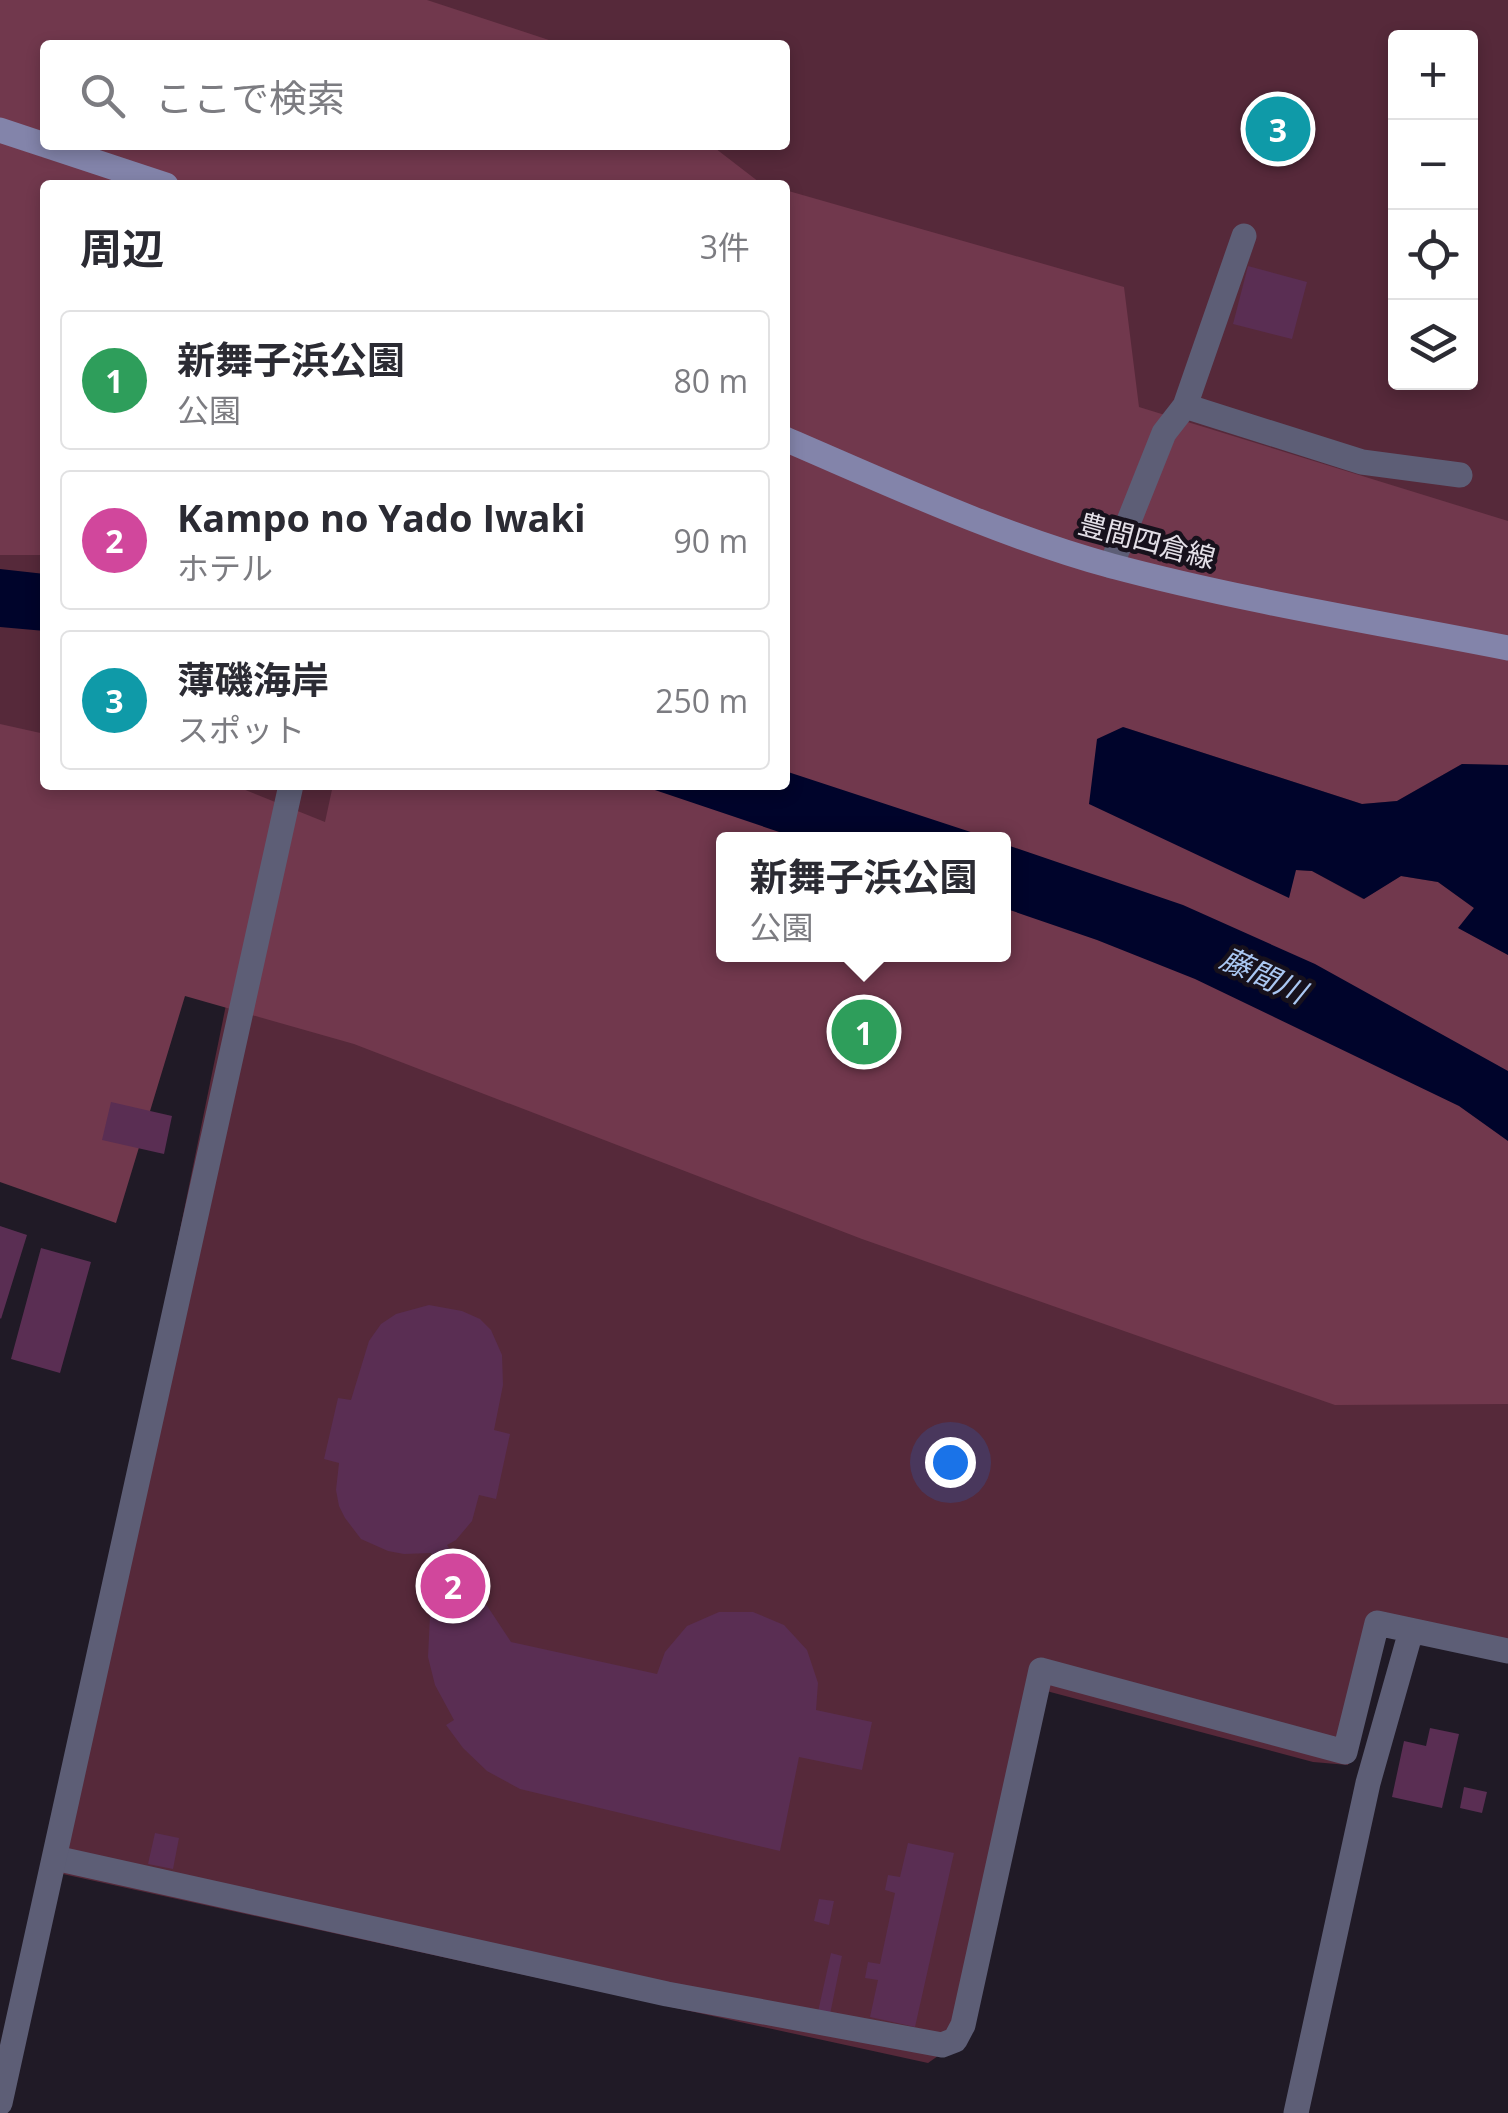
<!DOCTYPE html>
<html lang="ja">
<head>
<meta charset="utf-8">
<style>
  :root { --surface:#fff; --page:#f7f7f7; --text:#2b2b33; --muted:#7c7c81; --line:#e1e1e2; --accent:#846238 }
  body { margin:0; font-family:"Open Sans","Noto Sans JP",sans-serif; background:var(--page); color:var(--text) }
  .controls { position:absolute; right:30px; top:30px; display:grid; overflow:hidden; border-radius:10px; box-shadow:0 5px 15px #0003 }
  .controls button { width:90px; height:90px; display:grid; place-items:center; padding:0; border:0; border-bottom:2px solid var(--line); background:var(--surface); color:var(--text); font:50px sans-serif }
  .you { position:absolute; left:950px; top:1462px; width:35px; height:35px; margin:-25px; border:8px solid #fff; border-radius:50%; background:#1a73e8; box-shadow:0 0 0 15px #1a73e833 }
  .badge { display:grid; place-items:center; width:65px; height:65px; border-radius:50%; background:var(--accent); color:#fff; font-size:32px; font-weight:700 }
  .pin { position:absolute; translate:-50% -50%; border:5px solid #fff; box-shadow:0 2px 10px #0006 }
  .popup { position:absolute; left:716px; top:832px; width:295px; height:130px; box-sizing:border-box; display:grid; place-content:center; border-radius:10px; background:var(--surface); filter:drop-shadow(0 2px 8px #0005); font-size:32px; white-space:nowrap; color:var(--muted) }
  .popup b { font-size:38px; color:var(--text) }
  .popup::after { content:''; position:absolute; left:50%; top:100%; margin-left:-20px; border:20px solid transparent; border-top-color:var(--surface) }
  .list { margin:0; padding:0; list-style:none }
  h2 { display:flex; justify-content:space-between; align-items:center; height:130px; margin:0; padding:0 40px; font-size:42px }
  h2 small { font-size:32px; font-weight:400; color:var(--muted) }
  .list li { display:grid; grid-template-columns:65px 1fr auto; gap:30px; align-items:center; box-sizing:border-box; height:140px; margin:0 20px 20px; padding:0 20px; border:2px solid var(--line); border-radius:10px }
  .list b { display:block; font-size:38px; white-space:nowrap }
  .list p { margin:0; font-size:32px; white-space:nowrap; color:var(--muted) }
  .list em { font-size:32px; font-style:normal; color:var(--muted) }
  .icon { flex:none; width:55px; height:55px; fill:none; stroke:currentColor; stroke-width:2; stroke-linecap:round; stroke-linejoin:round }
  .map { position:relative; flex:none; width:1508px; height:2113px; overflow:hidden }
  .search { position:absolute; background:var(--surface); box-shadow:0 5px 15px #0003; left:40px; top:40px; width:750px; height:110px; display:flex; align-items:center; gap:25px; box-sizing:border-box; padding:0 35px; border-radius:10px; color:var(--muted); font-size:38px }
  .panel { position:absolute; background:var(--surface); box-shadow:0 5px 15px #0003; left:40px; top:180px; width:750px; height:610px; border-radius:10px }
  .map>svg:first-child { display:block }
  .green { fill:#56293a; fill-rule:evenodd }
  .forest { fill:#71384d; fill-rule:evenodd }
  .water { fill:#00042b }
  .building { fill:#5a2e53 }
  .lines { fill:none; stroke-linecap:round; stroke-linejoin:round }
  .minor { stroke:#5d5e76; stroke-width:25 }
  .tertiary { stroke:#5d5e76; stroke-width:25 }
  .secondary { stroke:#8384aa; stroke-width:25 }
  .labels { text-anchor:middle; stroke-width:9; stroke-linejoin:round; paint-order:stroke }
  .street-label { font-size:28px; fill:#e4e0e8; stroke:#17111c }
  .water-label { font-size:30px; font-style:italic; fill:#aac7f2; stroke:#17111c }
</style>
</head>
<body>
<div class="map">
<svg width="1508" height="2113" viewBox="0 0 1508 2113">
  <rect width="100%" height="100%" fill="#201a26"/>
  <path class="green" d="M0,0H1508V1662L1373,1633L1348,1765L1313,1762L1039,1689L955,2044L928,2063L49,1871L255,863L62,785H785V185H45V778L0,760ZM1396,38H1470V382H1396ZM45,45H785V145H45ZM724,840H1004V954H724Z"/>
  <path class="forest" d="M0,0H427L564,45H45V145H711L759,182L769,185H45V555H0Z
    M785,190L1124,287L1139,407L1508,521V765L1462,764L1397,801L1362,804L1123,727L1289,897L1295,870L1312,871L1363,899L1401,876L1438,882L1474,908L1459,928L1508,955V1404L1335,1405L862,1239L354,1044L185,996L116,1223L0,1182V724L45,734V785H233L325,822L333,785H785ZM724,840H1004V954H724Z"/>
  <path class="water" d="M0,569L45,574V631L0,627Z
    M1123,727L1362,804L1397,801L1462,764L1508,765V955L1458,928L1474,908L1438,882L1401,876L1364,899L1312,871L1296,870L1289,898L1089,804L1097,739Z
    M785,771L992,839H800L640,785H785Z
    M1004,844L1183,905L1315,964L1508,1071V1141L1459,1106L1195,979L1097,940L1004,908Z"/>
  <path class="building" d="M1248,266L1307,282L1292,339L1233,324Z
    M111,1102L172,1116L164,1154L102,1140Z
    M0,1226L27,1235L1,1319L0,1318Z
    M41,1248L91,1262L60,1373L11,1359Z
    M429,1305L462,1311L480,1319L491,1330L502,1355L503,1385L494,1430L510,1434L496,1499L479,1495L472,1521L456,1540L447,1545L511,1642L657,1674L665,1652L687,1626L719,1612H753L784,1625L807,1650L818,1683L816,1710L872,1722L862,1770L799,1757L780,1851L520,1789L487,1771L463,1748L446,1725L454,1720L435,1685L428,1657L430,1616L417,1597L445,1575L431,1553L404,1554L388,1551L361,1539L345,1518L339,1506L336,1490L339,1463L324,1459L338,1398L351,1400L369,1341L381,1324L396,1314Z
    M1430,1728L1459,1734L1442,1808L1392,1797L1404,1741L1426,1746Z
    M1464,1787L1487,1792L1482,1813L1460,1808Z
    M155,1833L179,1838L173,1869L148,1864Z
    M908,1843L954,1853L915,2027L870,2017L878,1980L865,1978L868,1962L880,1964L895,1893L885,1890L888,1875L900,1877Z
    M819,1899L834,1901L829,1925L814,1921Z
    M831,1953L842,1956L828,2024L816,2021Z"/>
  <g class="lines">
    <path class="minor" d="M1185,406L1244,236
      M1111,566L1164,433L1185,406L1362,462L1460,475
      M55,1858L667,1994L942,2045L955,2040L963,2025L1041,1670L1345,1752L1377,1623L1508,1651
      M1296,2113L1368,1783L1411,1631"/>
    <path class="tertiary" d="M0,2103L291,785"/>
    <path class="secondary" d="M0,130L45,145
      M45,145L166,185
      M785,439C892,485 999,535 1112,566C1243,601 1376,622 1508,648"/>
  </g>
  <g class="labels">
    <g class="street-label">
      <text transform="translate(1147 541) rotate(15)" y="10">豊間四倉線</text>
    </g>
    <g class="water-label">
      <text transform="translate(1263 976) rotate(25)" y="10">藤間川</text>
    </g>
  </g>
</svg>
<div class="controls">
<button>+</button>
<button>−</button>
<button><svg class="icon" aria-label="locate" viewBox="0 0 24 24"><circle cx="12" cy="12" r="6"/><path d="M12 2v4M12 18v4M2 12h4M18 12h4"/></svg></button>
<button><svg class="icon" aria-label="layers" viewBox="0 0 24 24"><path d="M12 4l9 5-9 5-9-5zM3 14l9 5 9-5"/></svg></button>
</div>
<div class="you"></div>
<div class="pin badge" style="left:864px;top:1032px;background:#2e9e5b">1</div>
<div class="popup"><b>新舞子浜公園</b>公園</div>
<div class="pin badge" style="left:453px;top:1586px;background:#d1479c">2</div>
<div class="pin badge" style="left:1278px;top:129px;background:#0f9aa8">3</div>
<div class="search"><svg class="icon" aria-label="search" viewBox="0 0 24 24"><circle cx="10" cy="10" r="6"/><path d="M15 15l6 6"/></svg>ここで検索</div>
<section class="panel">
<h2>周辺<small>3件</small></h2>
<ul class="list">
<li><span class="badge" style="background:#2e9e5b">1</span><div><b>新舞子浜公園</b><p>公園</p></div><em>80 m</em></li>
<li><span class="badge" style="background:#d1479c">2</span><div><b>Kampo no Yado Iwaki</b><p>ホテル</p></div><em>90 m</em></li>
<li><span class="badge" style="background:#0f9aa8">3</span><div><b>薄磯海岸</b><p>スポット</p></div><em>250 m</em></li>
</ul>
</section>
</div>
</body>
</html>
